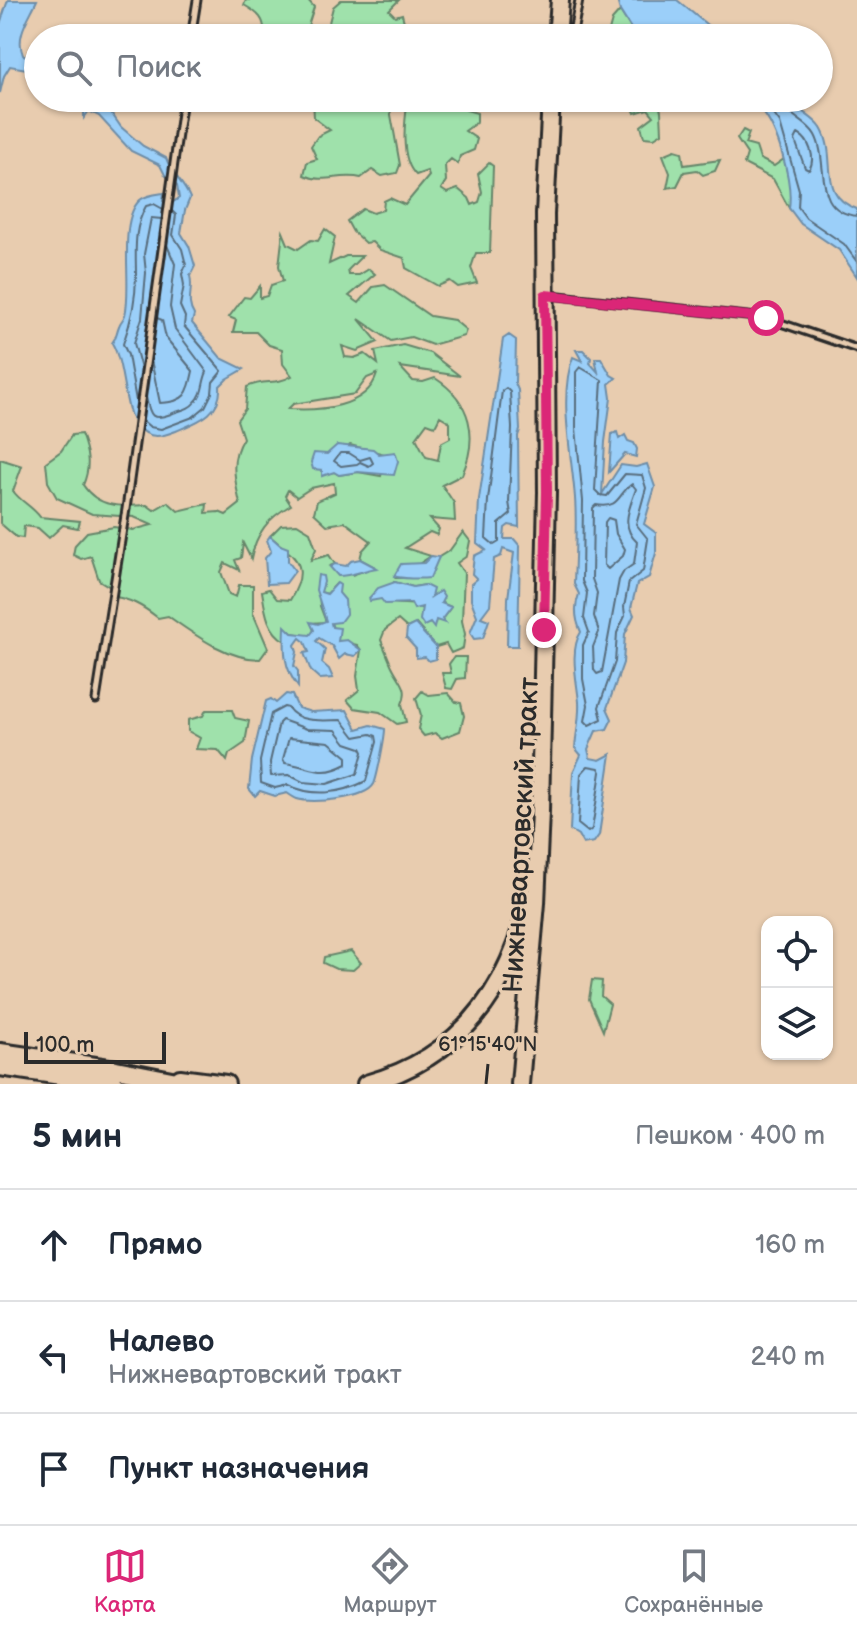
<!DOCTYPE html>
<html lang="ru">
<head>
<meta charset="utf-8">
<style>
  :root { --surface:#fff; --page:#f2f2f3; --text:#1f2937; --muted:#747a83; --line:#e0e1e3; --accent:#db2777 }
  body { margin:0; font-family:"Balsamiq Sans",sans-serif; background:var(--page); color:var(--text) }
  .controls { position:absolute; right:24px; bottom:24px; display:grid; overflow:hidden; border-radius:16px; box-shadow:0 2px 6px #0004 }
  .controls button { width:72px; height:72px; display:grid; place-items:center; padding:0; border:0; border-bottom:2px solid var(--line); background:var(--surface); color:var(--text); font:40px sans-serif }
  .scale { position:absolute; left:24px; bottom:20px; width:142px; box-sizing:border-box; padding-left:8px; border:4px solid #2b2b2b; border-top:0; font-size:22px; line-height:28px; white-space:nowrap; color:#2b2b2b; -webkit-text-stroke:6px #e8ccaf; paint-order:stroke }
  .stop { position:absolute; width:24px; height:24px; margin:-18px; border:6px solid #db2777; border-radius:50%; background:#fff }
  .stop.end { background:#db2777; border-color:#fff; box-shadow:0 2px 8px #0008 }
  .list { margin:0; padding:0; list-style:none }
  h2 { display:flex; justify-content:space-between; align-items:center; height:104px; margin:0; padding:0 32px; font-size:34px }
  h2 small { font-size:26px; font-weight:400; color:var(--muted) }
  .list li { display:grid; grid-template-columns:52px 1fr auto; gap:24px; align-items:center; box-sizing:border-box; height:112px; padding:0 32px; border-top:2px solid var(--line) }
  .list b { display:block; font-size:30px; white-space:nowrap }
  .list p { margin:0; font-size:26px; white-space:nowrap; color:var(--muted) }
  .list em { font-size:26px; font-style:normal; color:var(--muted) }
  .icon { flex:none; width:44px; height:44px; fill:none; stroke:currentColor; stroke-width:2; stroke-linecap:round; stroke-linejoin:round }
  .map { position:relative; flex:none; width:857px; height:1084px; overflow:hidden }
  .search { position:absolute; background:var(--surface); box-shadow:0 2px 6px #0004; left:24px; right:24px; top:24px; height:88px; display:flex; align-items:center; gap:20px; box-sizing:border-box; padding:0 28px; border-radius:44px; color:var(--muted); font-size:30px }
  .sheet { height:440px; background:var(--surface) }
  nav { display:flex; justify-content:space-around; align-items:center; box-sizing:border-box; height:112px; border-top:2px solid var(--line); background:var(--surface); font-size:22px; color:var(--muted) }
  nav a { display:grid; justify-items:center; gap:4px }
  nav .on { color:var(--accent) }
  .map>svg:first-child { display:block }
  .green { fill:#9fe1ab; stroke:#65866b; stroke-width:2; fill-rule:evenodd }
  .water { fill:#9bcff9; stroke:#6e8da7; stroke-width:2 }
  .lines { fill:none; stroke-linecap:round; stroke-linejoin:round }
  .shore { stroke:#586d7d; stroke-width:2 }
  .service-casing { stroke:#2b2b2b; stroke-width:11 }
  .primary-casing { stroke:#2b2b2b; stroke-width:22 }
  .trunk-casing { stroke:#2b2b2b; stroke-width:22 }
  .service { stroke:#e8ccaf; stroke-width:5 }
  .primary { stroke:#e8ccaf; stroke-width:16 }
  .trunk { stroke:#e8ccaf; stroke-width:16 }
  .route { stroke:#db2777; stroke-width:10 }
  .ticks { fill:none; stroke:#2b2b2b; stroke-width:3 }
  .labels { text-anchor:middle; stroke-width:7; stroke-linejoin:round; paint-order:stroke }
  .street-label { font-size:28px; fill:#2b2b2b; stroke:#e8ccaf }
  .ticks-label { font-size:20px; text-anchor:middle; fill:#2b2b2b; stroke:#e8ccaf; stroke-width:7; stroke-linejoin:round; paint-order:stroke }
</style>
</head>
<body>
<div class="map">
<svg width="857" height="1084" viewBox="0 0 857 1084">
  <rect width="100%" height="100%" fill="#e8ccaf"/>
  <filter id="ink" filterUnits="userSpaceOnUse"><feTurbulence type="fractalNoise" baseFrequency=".0125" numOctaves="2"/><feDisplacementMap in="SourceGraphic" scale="16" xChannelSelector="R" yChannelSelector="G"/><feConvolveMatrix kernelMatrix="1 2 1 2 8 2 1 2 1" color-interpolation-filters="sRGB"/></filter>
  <g filter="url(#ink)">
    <path class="green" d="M246,0H308L314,7L304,38L264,36C266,19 258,13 244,5Z
      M341,0H399L389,10L395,16L402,14L406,30L397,34L399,38H325L333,7Z
      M620,11L637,38H607L612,20Z
      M313,98H322L328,102L330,98H388L400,165L397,173L382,176L372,170L361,178C341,173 323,184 304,175L307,162L317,159L311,146L318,136L330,130L314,118Z
      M408,98H466L464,102L466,110L477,113V122L465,131L477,139L474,150L460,156L458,164L451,159L445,165L446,181L441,189L447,193L458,189L469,198L472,205L479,202L482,192L478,174L489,163L493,166L490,253H476L471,268L477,283L458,287L450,281L438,286L406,268L404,258L380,250L372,242L365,243L353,232L347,221L363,209L373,213L383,210L384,201L390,198L405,205L429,176L427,171L416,175C399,159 405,119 408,98Z
      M629,98H657L661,111L662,133L654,138L644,137L641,126L654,116L648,109L635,113Z
      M743,130L749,133L745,144L756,147L760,159L774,166L784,159L792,192L789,208L773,179L744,164L747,154L737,139Z
      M675,150L682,152L684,165L720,160L715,171L703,175L697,170L684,172L677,186L667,188L670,173L663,155Z
      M325,229L335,237L329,264L346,256H362L348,270L349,275H359L369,269L375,274L349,296L359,303L373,287L385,285L430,316L454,320L466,330L464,336L432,345L411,337L391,341L359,319L378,342L357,351L342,346L345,357L354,358L365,354L378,364L375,351L403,345L430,353L460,376L400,367L413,381L423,382L435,378C471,401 479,436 462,475L442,485L454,503L455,521L430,519L439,529L437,535L430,532L405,548L431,556L397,578H426L439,557L450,550L463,532L470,541L467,556L457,563L464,573L462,621L465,634L463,648L451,653L446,644L436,647L416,624L407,628L398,620L385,630L381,640C385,649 388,658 392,666C399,681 410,687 402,704L406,722L397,724L380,712L354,708L347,700L359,690L357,676L361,650L357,645L338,641L331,623L339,593L336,584L327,594L320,592L318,576L320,606L326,622L311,623L314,630L310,636L292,633L285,627V641C267,631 265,610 262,591L269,589L277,599L290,600C312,564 294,557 270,536L281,525L297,524L310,532L316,549L311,560L329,555L335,564L330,566L352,575L375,567L360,559L362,551L371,541L345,522L327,525L314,513L317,501L335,493L334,483L311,488L297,497L288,490L285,496L291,505C268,518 256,533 251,559L243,543L241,558L235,560L239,570L225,563L221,572L229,594L236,597L239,585H253V613L268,648L260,659C227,659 195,635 168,616L158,618C143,606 129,598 109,596L110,587L99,580L91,556L81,559L73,555L75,545L87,532L114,527L133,530L152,525L134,517L92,514L57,498L48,482L46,462L61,451L72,435L81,434C88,452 91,467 83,485C98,508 121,507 147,505L154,510L168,502L178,511L207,504L206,513L219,512L226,515L240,504C235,480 229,460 243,438L237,420L245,409L247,387C266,378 274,386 292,376L283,364L282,349L269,345L256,332H233L236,320L229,317L244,297L250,298L260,286V298L267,296L271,285L283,281L279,266L283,232L288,244L298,249L311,240L318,241ZM377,374C367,408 319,411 288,409L293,404L355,394L367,378ZM440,416L450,422V438L441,443L438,460L426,457L416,438L427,423L435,426ZM350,445L388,455L381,476L358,472L339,475L334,472L322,475V470ZM394,582L413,587L425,585L430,598L451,607L442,619L435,620C410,594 408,611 382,599Z
      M0,459L22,466L13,491C21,502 32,506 40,517L80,521L78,528L63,525L49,538L38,528L24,526L23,538L16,537L0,523Z
      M454,657H466L465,678L457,679L452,689L446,688L442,673H451L449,664Z
      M422,691L429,695L448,693L456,702L461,703L464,716L460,731L442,738L435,733L424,736L418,729L421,715L416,698Z
      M206,710H232L235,718L249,721L245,743L229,754L227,761L218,750L196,749L200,738L188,731V720L203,716Z
      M351,951L361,963L353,970L336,969L323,963L324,957Z
      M592,980L602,981L601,996L610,1004L603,1031L589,999Z"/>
    <path class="water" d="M8,0H37C29,18 15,35 23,55L38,60V71L10,66L4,76L0,93V24Z
      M617,0H677L723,38H637L620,11Z
      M60,98H90L112,114L121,127L143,146L166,158C171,173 184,183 190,198L185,210L181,233L189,246L195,266L190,276C194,290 185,301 194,315L192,323L221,358L244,369L227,379L220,386C222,414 197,422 176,431C161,437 150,440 137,426C123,411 125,365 112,343C117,337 116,333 119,326C121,320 123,321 125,315C133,286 117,221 140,200C146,195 157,194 164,193L163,201L172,203L179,198L177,186L165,175L160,165L131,151L99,116L89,111L84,118V108L77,103L63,105Z
      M737,98H789C797,111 814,117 821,128C839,158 816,195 857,209V277L839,250L801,224L789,208C793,182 778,129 761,110C755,104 745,101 737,98Z
      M509,335L516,340L515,383L518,390L520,430L518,436L519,527L509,525L505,528L504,539H514L520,546L518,646H507L508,598L514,553L503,549L501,556L494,559L490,605L481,617L489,620L483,638L474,639L470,633L477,616L471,600V584L477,579L472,574L474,556L486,550L477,543L479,499L503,339Z
      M576,350H583L591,358L590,363L598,372L595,358H601L611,375L616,378L609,384L611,398L605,442L602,494L621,465L636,467L647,464L655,487L644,524L656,533V553L649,577L637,584L631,608L634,615L625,634L623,663L607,708L612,719L607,729L596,731L588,749L590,758L600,760L611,754L599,835L594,842L583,844L578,835L570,830L573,772L581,755L575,748C576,733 580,717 579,702C577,681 569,650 581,632C575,619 574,607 579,594L574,584C575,555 577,526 575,498C572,456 558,396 573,357L582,361Z
      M617,432L619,439L625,435L628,441L634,443L637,449L636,457L625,454L609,472L612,434Z
      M337,445L373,449L379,454L395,452L398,461L394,475L358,472L339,475L334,472L322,476V470L313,469L311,462L314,453L327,454Z
      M270,536L280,545L288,548V561L295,571L286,583L267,584L265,558L271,551L267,540Z
      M431,556L439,557L430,578C421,579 401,579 394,576L401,564L424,563Z
      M360,559L377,568C363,570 352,576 338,576L330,567L335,564L346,566L351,561Z
      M318,575L323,576L324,582L321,592L327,594L337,583L340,585L339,593L345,600L346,614L340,622L331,623L332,627L340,628L338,641L347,640L361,650L355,656L345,654L339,659L332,646L319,638L316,641L325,649L322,663L329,669L333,678L320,679L311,671L304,653L309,652L305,642L300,638L295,645L297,652L294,666L298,671V687C283,667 284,650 285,626L292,633L310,635L314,630L310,622L318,624L326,621L316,590Z
      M395,582L413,587L425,585L433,589L431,597L440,591L444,597L441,603L451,607L442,619L445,623L436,620L434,628L430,623L424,626L420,620L422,607L414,609L411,603L385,604L381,599L370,601L369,598L378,588Z
      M415,624L436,647V659L429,661L425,657L416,658V649L406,638L407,628Z
      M286,694L292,695L298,708L311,712L347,710L357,729L371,725L385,729C385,737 377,778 374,784C366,799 312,804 297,799C294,798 290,795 287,793L275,796L260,791L255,796L249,789L252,760L266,701L271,699L276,703Z"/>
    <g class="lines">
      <path class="shore" d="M759,98L765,102L780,123L799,190L798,207L806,218L844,244L857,262
        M783,98C785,117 807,120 815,135C830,163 811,211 857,216
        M798,134C810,140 816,159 809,170L805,168L795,140Z
        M151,360L160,403C186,402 188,394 193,371L166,338L162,320L157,318
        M580,367L602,380L595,490L600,495L607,496L625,474L642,475L646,488L636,524L648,539L643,571L629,582L624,607L625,616L617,633L615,662L599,707L602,719L589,725L585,721L588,705L583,679V645L589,632L584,618L587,593L582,581L583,501L576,428V372Z
        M141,369L134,343L142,318L146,273L144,254L151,218L162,219
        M506,388L510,392L512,428L509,502L511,514L499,524V542L494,545L486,538L488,500L502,391Z
        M146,397C150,417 152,421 171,414C180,410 189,410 195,402C204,394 202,382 207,372L175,329L170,307L175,264L167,245
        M136,401L128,355L123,344C131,322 136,300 136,275C136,251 133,229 146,206L154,204L163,209
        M143,421L150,427L161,429L193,417L205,407L212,393L213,382L222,371L184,326L185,317L180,306L184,285L182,274L186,265L182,249L173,235L176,215L172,211
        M340,453H349L360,460L370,457L373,463L369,466L360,462L357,464L341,466L334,461Z
        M632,484L636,489C629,509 620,526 637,542L634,564L624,571L619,580L602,672L597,674L594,670L593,647L599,632L594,616L597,593L592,579L593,508L596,505C621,509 617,494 632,484Z
        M608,518L614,520L616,534L625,549L623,556L608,569L604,565L605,522Z
        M284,707L288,708C299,724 324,720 342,720L355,737L371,734L376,736L377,742L366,781C341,794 313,797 288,785L275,788L261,783L260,761L271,714Z
        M282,720L307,729L336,730L346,743L361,748L363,752L357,774L327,784L303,782L289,775L271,776L270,762L279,723Z
        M289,738L329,742L347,757V764C319,779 312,766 285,763L283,759Z
        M588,766L599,768L601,772L592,829L588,832L578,824L581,774Z"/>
      <defs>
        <path id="service" d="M191,38L197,0
          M572,38L579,0
          M550,295L766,318L857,349
          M96,700L126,509L183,98"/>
        <path id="primary" d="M557,38L560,0
          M180,1078L226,1084
          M366,1084C457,1059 508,993 528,903
          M520,1084L536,903L540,811L547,492L545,214L551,98"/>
        <path id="trunk" d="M0,1052L116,1069L192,1084
          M0,1067L115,1084"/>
      </defs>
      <use href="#service" class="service-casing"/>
      <use href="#primary" class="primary-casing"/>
      <use href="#trunk" class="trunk-casing"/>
      <use href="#service" class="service"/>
      <use href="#primary" class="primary"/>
      <use href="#trunk" class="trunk"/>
    </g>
  </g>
  <g class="lines" filter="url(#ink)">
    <path class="route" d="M544,630L547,492L545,295L766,318"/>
  </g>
  <path class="ticks" d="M486,1084L488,1064"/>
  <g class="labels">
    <g class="street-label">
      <text transform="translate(520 835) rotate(-87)" y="10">Нижневартовский тракт</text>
    </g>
  </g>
  <g class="ticks-label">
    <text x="488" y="1051">61°15'40"N</text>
  </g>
</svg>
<div class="controls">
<button><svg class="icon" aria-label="locate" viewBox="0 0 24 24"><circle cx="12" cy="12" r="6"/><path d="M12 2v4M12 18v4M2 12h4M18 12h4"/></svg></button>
<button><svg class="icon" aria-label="layers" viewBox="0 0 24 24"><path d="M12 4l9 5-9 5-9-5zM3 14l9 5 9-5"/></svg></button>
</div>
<div class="scale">100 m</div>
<div class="stop" style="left:766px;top:318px"></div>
<div class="stop end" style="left:544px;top:630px"></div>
<div class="search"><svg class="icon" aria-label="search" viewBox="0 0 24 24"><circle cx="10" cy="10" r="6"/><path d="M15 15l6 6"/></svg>Поиск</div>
</div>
<section class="sheet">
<h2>5 мин<small>Пешком · 400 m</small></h2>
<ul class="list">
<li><svg class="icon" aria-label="ahead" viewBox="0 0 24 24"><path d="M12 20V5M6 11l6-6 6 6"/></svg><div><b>Прямо</b></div><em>160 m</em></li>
<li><svg class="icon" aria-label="left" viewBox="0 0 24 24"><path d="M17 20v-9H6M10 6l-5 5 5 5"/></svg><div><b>Налево</b><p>Нижневартовский тракт</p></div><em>240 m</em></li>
<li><svg class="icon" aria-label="arrive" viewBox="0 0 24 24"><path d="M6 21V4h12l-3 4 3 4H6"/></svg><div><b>Пункт назначения</b></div></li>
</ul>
</section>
<nav>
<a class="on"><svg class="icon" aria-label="map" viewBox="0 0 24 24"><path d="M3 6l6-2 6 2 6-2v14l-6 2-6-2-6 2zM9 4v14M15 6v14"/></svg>Карта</a>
<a><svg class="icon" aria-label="directions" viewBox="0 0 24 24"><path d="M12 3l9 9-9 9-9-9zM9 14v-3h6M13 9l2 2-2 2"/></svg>Маршрут</a>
<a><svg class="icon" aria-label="saved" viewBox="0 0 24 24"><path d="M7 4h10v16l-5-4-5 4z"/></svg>Сохранённые</a>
</nav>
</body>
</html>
